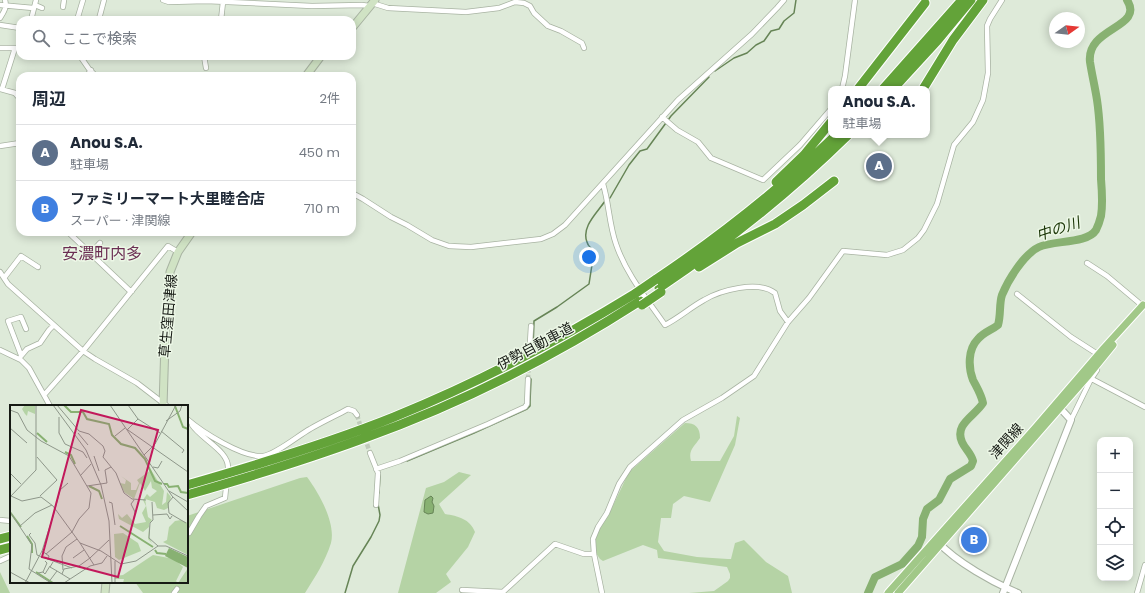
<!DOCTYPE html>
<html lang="ja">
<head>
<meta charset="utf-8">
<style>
  :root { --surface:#fff; --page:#f2f2f3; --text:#1f2937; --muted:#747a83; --line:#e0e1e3; --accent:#ae3283 }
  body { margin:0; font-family:Poppins,"Noto Sans JP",sans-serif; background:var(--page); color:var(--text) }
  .controls { position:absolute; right:12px; bottom:12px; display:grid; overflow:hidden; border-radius:8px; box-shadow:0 2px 10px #0003 }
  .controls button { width:36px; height:36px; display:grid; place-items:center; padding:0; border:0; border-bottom:1px solid var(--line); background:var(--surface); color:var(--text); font:20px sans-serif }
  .compass { position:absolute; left:1049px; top:12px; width:36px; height:36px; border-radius:50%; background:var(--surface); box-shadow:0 2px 10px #0003; rotate:75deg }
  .you { position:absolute; left:589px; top:257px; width:14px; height:14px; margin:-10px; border:3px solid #fff; border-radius:50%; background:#1a73e8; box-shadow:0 0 0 6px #1a73e833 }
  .badge { display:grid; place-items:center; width:26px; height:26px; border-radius:50%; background:var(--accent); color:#fff; font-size:13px; font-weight:700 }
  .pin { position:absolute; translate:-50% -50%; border:2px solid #fff; box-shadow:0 1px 4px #0006 }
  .popup { position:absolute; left:828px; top:86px; width:102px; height:52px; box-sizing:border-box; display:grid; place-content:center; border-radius:8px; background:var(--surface); filter:drop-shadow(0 1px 3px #0005); font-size:13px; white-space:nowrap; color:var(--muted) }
  .popup b { font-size:15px; color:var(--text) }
  .popup::after { content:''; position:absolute; left:50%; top:100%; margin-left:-8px; border:8px solid transparent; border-top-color:var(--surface) }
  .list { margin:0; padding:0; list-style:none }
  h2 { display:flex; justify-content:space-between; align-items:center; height:52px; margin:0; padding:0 16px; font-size:17px }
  h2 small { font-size:13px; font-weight:400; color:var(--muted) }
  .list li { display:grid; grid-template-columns:26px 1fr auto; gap:12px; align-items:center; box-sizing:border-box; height:56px; padding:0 16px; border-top:1px solid var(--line) }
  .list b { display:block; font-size:15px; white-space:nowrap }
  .list p { margin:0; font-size:13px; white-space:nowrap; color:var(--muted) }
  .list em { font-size:13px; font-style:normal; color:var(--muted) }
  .icon { flex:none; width:22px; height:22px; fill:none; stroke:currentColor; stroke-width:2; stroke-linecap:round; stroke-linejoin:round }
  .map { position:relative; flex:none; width:1145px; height:593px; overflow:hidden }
  .search { position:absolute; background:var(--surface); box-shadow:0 2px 10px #0003; left:16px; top:16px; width:340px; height:44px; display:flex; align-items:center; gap:10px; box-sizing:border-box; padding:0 14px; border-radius:12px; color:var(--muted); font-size:15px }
  .panel { position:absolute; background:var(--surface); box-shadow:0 2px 10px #0003; left:16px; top:72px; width:340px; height:164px; border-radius:12px }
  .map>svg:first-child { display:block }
  .green { fill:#b5d3a5 }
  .water { fill:#88b172; stroke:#668456 }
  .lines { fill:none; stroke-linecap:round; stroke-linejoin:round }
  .stream { stroke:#668456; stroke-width:1.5 }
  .river { stroke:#88b172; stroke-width:8 }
  .minor-tunnel { stroke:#c0cbbb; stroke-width:4.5; stroke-dasharray:4.5 2; stroke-linecap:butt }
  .minor-casing { stroke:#a8b3a2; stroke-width:6 }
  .tertiary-casing { stroke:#a8b3a2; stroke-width:8 }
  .secondary-casing { stroke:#a8b3a2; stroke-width:9 }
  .primary-casing { stroke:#fff; stroke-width:9 }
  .motorway-casing { stroke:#fff; stroke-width:11 }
  .minor { stroke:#fff; stroke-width:4.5 }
  .tertiary { stroke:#fff; stroke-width:6 }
  .secondary { stroke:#d0e3c4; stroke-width:7 }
  .primary { stroke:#a1c888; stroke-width:7 }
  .motorway { stroke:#63a339; stroke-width:9 }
  .motorway-bridge-casing { stroke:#fff; stroke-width:11; stroke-linecap:butt }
  .motorway-bridge { stroke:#63a339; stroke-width:9 }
  .labels { text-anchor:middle; stroke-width:3; stroke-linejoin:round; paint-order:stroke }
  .street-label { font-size:14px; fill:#161a14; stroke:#ecf7e6 }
  .water-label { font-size:15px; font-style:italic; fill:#1b3608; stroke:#ecf7e6 }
  .quarter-label { font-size:16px; fill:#6a2d52; stroke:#ecf7e6 }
  .inset-river { fill:none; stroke:#88b172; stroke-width:2 }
  .inset-road { fill:none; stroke:#8e978a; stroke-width:1 }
  .view { fill:#c2185b; fill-opacity:0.15; stroke:#c2185b; stroke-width:2 }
  .inset-edge { fill:none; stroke:#161a14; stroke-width:2 }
</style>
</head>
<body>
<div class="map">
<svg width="1145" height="593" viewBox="0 0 1145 593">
  <rect width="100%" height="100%" fill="#deead9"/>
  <path class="green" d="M737,416L740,418L735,445L710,502L684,496L673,504L671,518H661L658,542L664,551L697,557L728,559H731L735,543L744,540L766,562L788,576L792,593H689L714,591L728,581L730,578V574L727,567L658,558L657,550L643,545L603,561L600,559L596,553L595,542L599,529L610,512L629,472L685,423C695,423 700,427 700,438C694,447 688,450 691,461H720L734,436Z
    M459,472L471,475L439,504L445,514C458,516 470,519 475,532L468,547L446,574L451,582L436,593H398L426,488L444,482Z
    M307,477C319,493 336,523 331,543C325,562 315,577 305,593H143L135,582H187V516L300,478Z
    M0,572L10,593H0Z"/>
  <path class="water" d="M431,496L433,498L432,502L434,506L433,513L428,514L424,512L425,500Z"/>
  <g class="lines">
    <path class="stream" d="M715,71L734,58L747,53L756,45L764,41L771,31L779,29L784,21L794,13L796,0
      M610,198L629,165L640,151L647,149L671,116L709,77
      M533,348L534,321L557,307L589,284L594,252C592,248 588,247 587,242C581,227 597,213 605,201
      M407,461L474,433L527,409L530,406V402L531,379
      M379,493L380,473
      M345,593L353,566L371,537L379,521L380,515L378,504"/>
    <path class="river" d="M868,593L875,577L902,564L918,546L922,537L923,519L927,509L939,500L950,479L971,466L973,461C971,453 965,449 962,442C954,424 975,416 983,403C981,394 977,388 973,380C968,367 968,349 978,339C984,332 992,330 998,325C1001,315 999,304 1002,295C1008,280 1024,254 1039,247C1054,240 1087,244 1096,230C1098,226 1100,220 1101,216C1103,204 1102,191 1101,179C1101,153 1101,126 1097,100C1095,87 1092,75 1090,62C1086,27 1145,28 1127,0"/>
    <path class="minor-tunnel" d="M528,379L530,343
      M357,415L362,431
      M365,438L370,453"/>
    <defs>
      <path id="minor" d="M163,0L169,2L206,1L312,6L362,5L369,6
        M372,3L388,8L466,12L499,8L515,2L524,3L530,6L534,13L548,26L561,31L582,43L584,48
        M0,5L33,8
        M35,5L42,8
        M63,7L64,0
        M0,18C4,12 7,7 5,0
        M99,19L104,0
        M31,20L36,0
        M77,20L83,0
        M221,20L223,2
        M0,25L20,28
        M0,48H19L20,46
        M80,56L89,69L96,76
        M204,56L206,68
        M87,76L91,70
        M0,89L15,93L20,99
        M2,89L15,48
        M842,89L845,76L855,0
        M662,117L677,130L698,142L711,158L763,180L800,145L831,109
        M0,146L20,143
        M603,184C609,203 609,224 616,244C626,274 647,299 665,325C679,318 691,307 704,300C721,290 758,280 775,293L780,311L788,322
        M352,193L363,199L391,217L407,225L432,240L449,246L471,247L541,239L553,234L565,225L678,100L752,34L777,8L784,0
        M68,232L129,290L132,291
        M91,253L100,243
        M1087,263L1107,276L1138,302L1142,307
        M0,272L8,284L83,351L95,359L137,383L167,406
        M4,278L21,256L38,267
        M1017,294L1071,337L1099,355
        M530,343L531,326
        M0,350L21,360L29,368L50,406
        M21,355L8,321L21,317L26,329
        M21,356L27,349L40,343L49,330L54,325
        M1090,378L1145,407
        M44,395L83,351L168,246L178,252
        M187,419C202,432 243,458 263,456C275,455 299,435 310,429C322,422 335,416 348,409L354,411L357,415
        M1071,420L1091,379L1097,370
        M192,425C201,439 229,451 228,468
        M370,453L378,473L376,505
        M376,469L400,461L488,424L525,407L527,404L528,379
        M0,520L11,521
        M189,533L199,516L206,506L225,498L226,488
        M0,561L11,556
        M462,590L503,592L555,544L584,554H594
        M174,593L177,589
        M602,593L594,554L593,539L598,527L607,513L619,484L630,467L683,420L722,398L754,376L788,322L809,298L843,251L887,255L903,250L918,238L924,230L937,204L954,145L973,122L983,100L988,73L987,26L990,19L1002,0
        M1137,593L1145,565"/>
      <path id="tertiary" d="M938,542C956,562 994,583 1018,593
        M1003,593L1071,420L1060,408"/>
      <path id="secondary" d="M352,28L375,0
        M306,76L321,56
        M163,406L165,342L170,272L178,252L192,232
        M105,593L106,582"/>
      <path id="primary" d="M888,593L1036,427L1104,348L1143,305
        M898,593L1087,377L1113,345"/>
      <path id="motorway" d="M858,89L925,3
        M883,89L962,0
        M893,89L938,40L971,0
        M923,89L953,40L983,0
        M776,182L804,155L831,122
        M699,267L737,243L775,224L803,205L834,181
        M655,280C719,237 780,189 836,135
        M659,288C726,243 790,192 848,135
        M187,485C257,465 327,444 394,417C478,383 558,341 636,293
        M187,495C246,478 305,460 362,439C460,404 553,357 640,301
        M0,539L11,536
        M0,550L11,547"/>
    </defs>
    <use href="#minor" class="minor-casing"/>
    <use href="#tertiary" class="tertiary-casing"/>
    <use href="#secondary" class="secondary-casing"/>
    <use href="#primary" class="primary-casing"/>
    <use href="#motorway" class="motorway-casing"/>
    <use href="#minor" class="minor"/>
    <use href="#tertiary" class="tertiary"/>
    <use href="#secondary" class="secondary"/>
    <use href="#primary" class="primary"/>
    <use href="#motorway" class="motorway"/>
    <defs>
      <path id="motorway-bridge" d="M636,293L655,280
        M642,305L661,292"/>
    </defs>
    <use href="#motorway-bridge" class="motorway-bridge-casing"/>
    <use href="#motorway-bridge" class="motorway-bridge"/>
  </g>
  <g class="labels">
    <g class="street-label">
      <text transform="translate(168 316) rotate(-85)" y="5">草生窪田津線</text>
      <text transform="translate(535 346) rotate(-28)" y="5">伊勢自動車道</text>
      <text transform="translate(1006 441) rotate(-48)" y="5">津関線</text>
    </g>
    <g class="water-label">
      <text transform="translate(1058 229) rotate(-18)" y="5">中の川</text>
    </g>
    <g class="quarter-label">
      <text x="102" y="259">安濃町内多</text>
    </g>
  </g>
  <g transform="translate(10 405)">
    <rect width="178" height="178" fill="#deead9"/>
    <path d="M15,0H25V9L18,6L17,11L15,9L12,4ZM141,65L154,86L152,100L156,97L157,87L161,92L158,103L154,105L147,103L145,97L135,94L138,112L142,115L139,119L140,126L139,132L142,138L138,134L139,122L133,127L109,114L108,109L112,113L117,109L125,119L136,117L132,108L136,101L133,95L137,89L140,92L147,86L142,83L141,76L135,86L130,78L124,94L114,87L110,78L115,79L116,75L111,71L121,78V85H126L129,78L127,75ZM171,115L178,118V150L153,137L157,135L159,122L165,116ZM113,128L128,138L131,146L109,155L105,152L104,129ZM143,150L164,154L173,162L166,176L168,178L178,163V178H113L114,174H105V171L113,170Z" fill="#b5d3a5"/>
    <path d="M159,143L178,152V163L155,151Z" fill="#88b172"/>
    <path class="inset-river" d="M54,0L61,7H73L77,14L99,19L102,30L111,39L125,43L135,54L145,76L152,79M165,1L173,22L178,24M27,28L37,37M55,47L61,50L65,59M154,79H157L159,82L168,81L171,87L178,88M79,81L89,86L92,94M0,107L11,122M110,121L143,142M17,131L22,139V148M145,145L147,148L156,149M26,167L43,178"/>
    <path class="inset-road" d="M43,0L76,45L91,80L99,116L102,178M47,0L69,26L79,29L93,41L95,46L93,52L106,68L114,88L122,94L136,95M100,0L162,91L178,106M118,0L128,14L150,28M0,5L8,8L17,25L31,36L59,51L81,88L79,103L69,114L62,127M49,12V28L55,39L73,47L77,53M156,16L170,6L172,0M0,23L17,38M117,25L128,14M118,25L178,67M151,26L174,45L172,48M68,28L78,40M105,31L115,23M134,50L145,39L166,0M84,51L89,66M27,52L47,75L30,91M143,62L148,63L152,56M0,68L11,79M70,71L81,59M77,81L97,78L95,65L101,62M159,86L178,97M1,91L12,96L31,92L43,101L70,138L91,146L111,159L126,156L148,141H156L178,151M0,92L26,65V0M163,92L158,98L159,108L176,118M99,97L102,98L105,120M142,97L143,115L140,118L139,133L148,141M45,104L50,85L58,78M0,107L22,140L19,164L41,178M143,110L157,109L160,114L162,111M124,113L125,107L121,99L124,95M10,121L25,108L42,100M21,128L19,130L25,138L27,150L62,163M70,138L84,160M32,146L39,151L38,155M36,149L62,127M63,153L74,145M53,165L52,151L56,142L67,134M47,166L60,174M0,167L20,178M33,167L35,169L40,161M28,168L33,167L37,158L35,156M52,169L54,164L69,161L80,153L99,135M15,178L32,146L45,105M38,178L47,166L40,162L43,157M54,178L80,161L92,158L97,151M105,178V156"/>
    <path class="view" d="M71,5L148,25L108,172L32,152Z"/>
    <rect width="178" height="178" class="inset-edge"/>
  </g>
</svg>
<div class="controls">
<button>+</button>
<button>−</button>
<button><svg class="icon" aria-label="locate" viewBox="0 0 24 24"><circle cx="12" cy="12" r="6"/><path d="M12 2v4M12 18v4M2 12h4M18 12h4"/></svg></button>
<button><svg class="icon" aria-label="layers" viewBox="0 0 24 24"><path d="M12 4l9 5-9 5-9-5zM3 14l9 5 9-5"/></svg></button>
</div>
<svg class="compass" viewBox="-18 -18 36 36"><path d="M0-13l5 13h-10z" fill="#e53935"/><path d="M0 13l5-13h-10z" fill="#747a83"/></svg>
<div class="you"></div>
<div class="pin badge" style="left:879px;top:166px;background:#5c6f8a">A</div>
<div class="popup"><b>Anou S.A.</b>駐車場</div>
<div class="pin badge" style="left:974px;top:540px;background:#3f7fe0">B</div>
<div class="search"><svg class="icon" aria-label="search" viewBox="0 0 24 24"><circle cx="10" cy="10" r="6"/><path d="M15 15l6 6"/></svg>ここで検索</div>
<section class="panel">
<h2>周辺<small>2件</small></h2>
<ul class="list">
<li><span class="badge" style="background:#5c6f8a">A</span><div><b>Anou S.A.</b><p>駐車場</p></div><em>450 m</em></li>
<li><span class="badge" style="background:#3f7fe0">B</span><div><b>ファミリーマート大里睦合店</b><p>スーパー · 津関線</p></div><em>710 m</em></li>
</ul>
</section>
</div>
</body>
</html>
